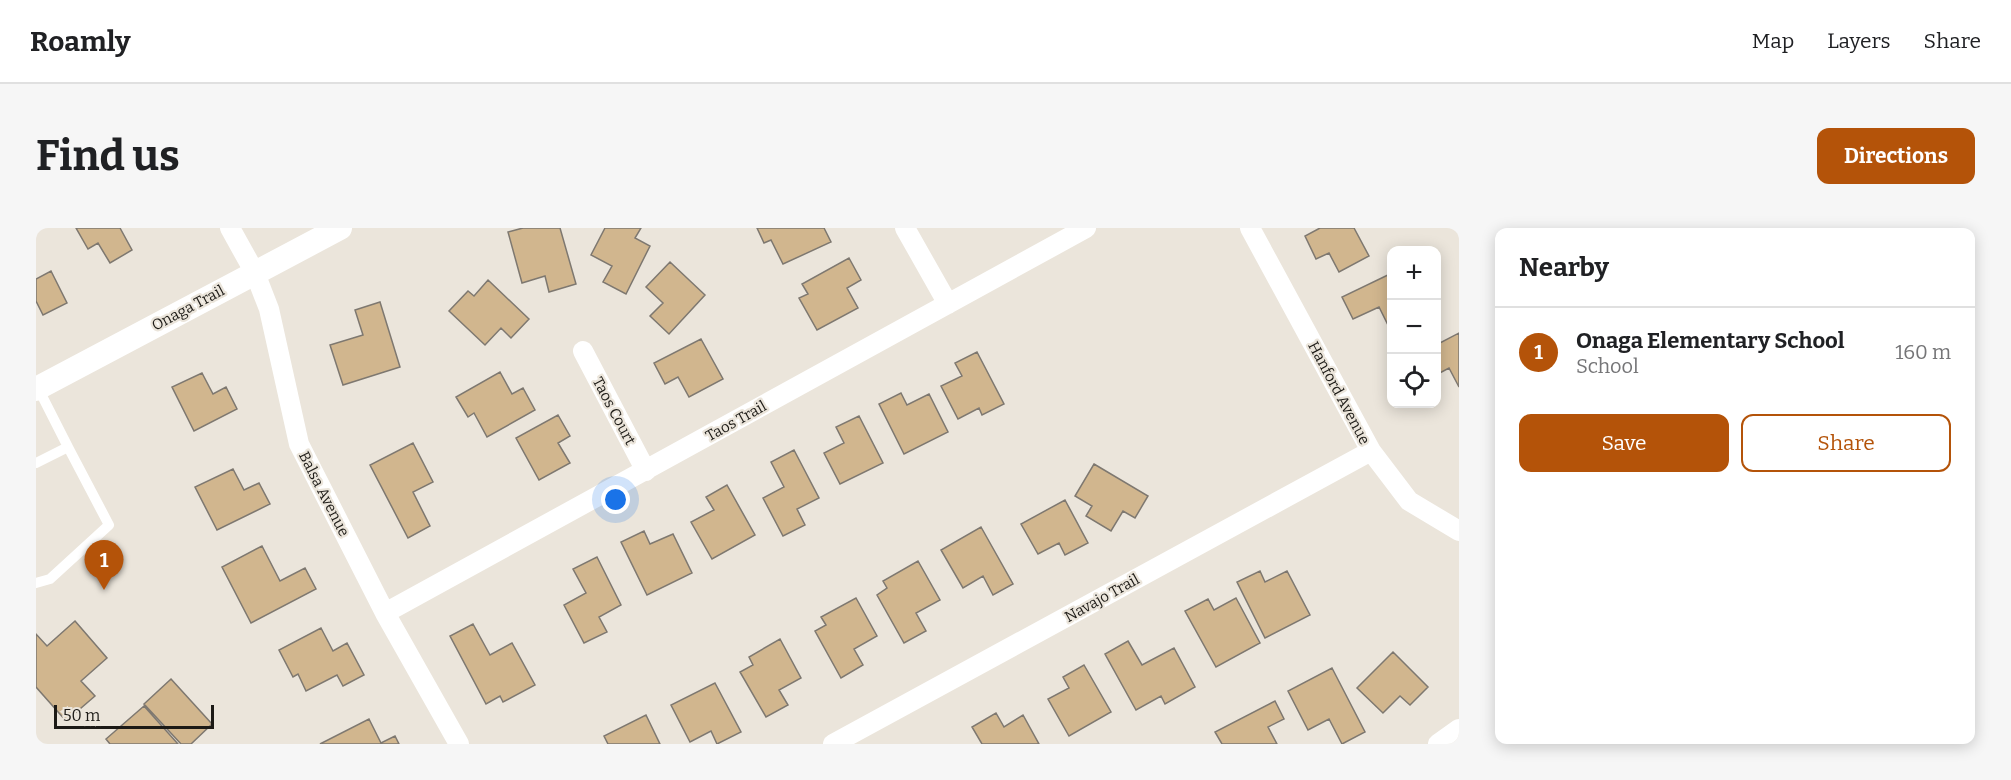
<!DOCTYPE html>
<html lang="en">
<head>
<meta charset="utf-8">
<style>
  :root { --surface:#fff; --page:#f6f6f6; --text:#202124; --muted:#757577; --line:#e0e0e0; --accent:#b45309 }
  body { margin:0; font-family:Bitter,serif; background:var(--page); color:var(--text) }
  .controls { position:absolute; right:18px; top:18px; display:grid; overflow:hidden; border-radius:12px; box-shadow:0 3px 15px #0003 }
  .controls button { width:54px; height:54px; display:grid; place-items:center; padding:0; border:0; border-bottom:2px solid var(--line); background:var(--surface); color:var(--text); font:30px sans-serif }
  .scale { position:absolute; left:18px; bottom:15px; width:160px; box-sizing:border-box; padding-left:6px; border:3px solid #1c1a16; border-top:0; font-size:16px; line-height:21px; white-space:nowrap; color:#1c1a16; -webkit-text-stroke:4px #ebe5db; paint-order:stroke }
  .you { position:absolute; left:580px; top:272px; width:21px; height:21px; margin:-15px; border:4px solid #fff; border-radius:50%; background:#1a73e8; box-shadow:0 0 0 9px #1a73e833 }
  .badge { display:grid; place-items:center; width:39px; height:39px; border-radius:50%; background:var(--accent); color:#fff; font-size:20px; font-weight:700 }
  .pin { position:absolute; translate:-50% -50px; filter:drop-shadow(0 2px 3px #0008) }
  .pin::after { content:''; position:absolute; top:32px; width:21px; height:18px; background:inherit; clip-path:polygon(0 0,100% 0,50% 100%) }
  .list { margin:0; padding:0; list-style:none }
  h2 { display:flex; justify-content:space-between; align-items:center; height:78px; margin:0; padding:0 24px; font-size:26px }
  h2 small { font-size:20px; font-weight:400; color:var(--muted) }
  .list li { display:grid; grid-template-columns:39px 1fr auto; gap:18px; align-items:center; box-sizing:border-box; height:90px; padding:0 24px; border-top:2px solid var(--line) }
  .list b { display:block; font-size:22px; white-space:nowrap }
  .list p { margin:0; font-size:20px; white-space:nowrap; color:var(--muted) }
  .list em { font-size:20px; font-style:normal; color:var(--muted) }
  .actions { display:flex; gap:12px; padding:18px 24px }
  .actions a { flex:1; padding:14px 0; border:2px solid var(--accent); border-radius:12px; text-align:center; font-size:21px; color:var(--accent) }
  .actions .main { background:var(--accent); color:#fff }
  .icon { flex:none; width:33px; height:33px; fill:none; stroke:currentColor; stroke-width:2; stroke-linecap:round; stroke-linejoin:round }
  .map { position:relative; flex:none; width:1423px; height:516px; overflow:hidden; border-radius:12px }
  header { display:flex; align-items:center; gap:36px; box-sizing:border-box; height:84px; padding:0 30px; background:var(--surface); border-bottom:2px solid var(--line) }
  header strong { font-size:28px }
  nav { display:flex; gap:33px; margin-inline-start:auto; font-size:21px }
  .intro { display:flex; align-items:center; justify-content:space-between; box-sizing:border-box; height:144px; padding:0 36px }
  h1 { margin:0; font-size:42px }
  .button { padding:15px 27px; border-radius:12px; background:var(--accent); color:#fff; font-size:21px; font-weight:700 }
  main { display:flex; gap:36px; padding:0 36px }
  aside { flex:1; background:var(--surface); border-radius:12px; box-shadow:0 3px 15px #0003 }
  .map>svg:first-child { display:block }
  .building { fill:#d1b68e; stroke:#7e7870; stroke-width:1.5 }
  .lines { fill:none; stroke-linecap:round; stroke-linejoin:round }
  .service { stroke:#fff; stroke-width:10 }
  .minor { stroke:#fff; stroke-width:20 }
  .tertiary { stroke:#fff; stroke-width:24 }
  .labels { text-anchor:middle; stroke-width:4.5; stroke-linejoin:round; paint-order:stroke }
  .street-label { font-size:15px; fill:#1c1a16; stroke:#ebe5db }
</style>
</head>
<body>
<header>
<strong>Roamly</strong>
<nav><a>Map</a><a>Layers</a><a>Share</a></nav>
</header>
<div class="intro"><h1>Find us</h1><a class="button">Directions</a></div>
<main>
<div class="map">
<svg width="1423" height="516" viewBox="0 0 1423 516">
  <rect width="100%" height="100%" fill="#ebe5db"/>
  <path class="building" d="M40,0H84L96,22L74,35L62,15L52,21Z
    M487,0H524L540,56L513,64L509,48L486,55L472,4Z
    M569,0H605L599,10L614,18L590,66L567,54L576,38L555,27Z
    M721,0H788L795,14L747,36L735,12L728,15Z
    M1284,0H1318L1333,28L1303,44L1293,25L1280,31L1269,8Z
    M813,30L825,52L811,60L822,80L781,102L763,70L772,66L766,56Z
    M634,34L669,67L633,106L614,88L627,75L610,59Z
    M15,43L31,75L7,87L0,73V51Z
    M1356,45V98L1353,99L1343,79L1317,91L1306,69Z
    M452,52L493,91L475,110L465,100L449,117L413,83L432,63L438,68Z
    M344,74L364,139L307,157L294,117L327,107L319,82Z
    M1423,105V159L1413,140L1400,147V117Z
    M665,111L687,151L653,169L642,149L629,156L618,135Z
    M941,124L968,176L946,187L943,180L922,191L905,158L926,148L919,135Z
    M464,144L476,166L487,160L499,182L451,209L438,185L432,189L420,169Z
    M166,145L177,166L190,159L201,181L158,203L136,159Z
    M865,165L871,177L893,166L912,204L868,226L843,176Z
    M522,187L534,208L522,215L534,235L503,252L480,210Z
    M823,188L847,235L804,256L788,225L808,215L800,199Z
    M377,215L397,254L377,264L394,298L372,310L334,237Z
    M758,222L783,270L761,281L769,297L747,308L727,270L748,259L735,234Z
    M1058,236L1112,268L1099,290L1087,283L1075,303L1050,288L1056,278L1039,268Z
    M197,241L208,262L223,255L234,276L181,302L159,259Z
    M691,257L719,307L676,331L655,294L678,282L670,269Z
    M1029,272L1052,315L1029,327L1023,315L1002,326L985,296Z
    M945,299L977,356L957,367L947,348L927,360L905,322Z
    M608,303L614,316L637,306L656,345L611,367L585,314Z
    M226,318L244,353L269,340L280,361L215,395L186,339Z
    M561,329L585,377L563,389L571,404L548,415L528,377L550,365L537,341Z
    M882,333L904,372L880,385L890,403L868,415L841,367L851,360L847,353Z
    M1224,343L1229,354L1251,343L1274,387L1229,410L1201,354Z
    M820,370L841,408L818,421L827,437L805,450L779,403L790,397L785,389Z
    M1200,370L1224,415L1180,439L1149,383L1172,371L1178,382Z
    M39,393L71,430L45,453L59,468L30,493L0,459V406L11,418Z
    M437,396L454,427L476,415L499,457L467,474L464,468L450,476L414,408Z
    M285,400L297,423L311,415L328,447L307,458L301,447L270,463L262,446L257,449L243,422Z
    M744,411L765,450L743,462L752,477L730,489L704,444L717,437L713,429Z
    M1092,413L1106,437L1138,420L1159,459L1129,476L1125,468L1100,482L1069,426Z
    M1357,424L1392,459L1374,477L1364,468L1347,485L1321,460Z
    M1048,437L1075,484L1033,508L1012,471L1033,460L1027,449Z
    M1296,440L1329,504L1306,516L1293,491L1272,502L1252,463Z
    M135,451L176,496L155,516H145L108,476Z
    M679,455L705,504L681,516L675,503L654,514L635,477Z
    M1239,473L1248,491L1232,499L1241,516H1186L1179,504Z
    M108,478L142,516H74L70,511Z
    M960,485L968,499L987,487L1003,516H946L936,499Z
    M610,487L624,516H572L568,508Z
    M333,491L345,515L359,508L363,516H284Z"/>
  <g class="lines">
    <path class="service" d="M2,160L32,219
      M0,235L32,219L73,297L14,351L0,355"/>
    <path class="minor" d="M194,0L219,45L233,81L263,216L349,385L423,516
      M869,0L912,76
      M1214,0L1335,223L1373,273L1423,303
      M547,123L610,243
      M349,385L1050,0
      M797,516L1335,223
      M1402,516L1423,501"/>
    <path class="tertiary" d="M0,161L304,0"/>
  </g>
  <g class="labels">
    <g class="street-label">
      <text transform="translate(152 80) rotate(-28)" y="5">Onaga Trail</text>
      <text transform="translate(1303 165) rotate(62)" y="5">Hanford Avenue</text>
      <text transform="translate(578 183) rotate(62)" y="5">Taos Court</text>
      <text transform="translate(700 193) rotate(-29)" y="5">Taos Trail</text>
      <text transform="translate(288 266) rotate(63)" y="5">Balsa Avenue</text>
      <text transform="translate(1066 370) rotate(-29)" y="5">Navajo Trail</text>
    </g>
  </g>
</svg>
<div class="controls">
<button>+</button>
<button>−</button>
<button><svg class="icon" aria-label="locate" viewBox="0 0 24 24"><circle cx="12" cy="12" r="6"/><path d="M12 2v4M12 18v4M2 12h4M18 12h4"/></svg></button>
</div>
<div class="scale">50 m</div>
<div class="you"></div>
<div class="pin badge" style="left:68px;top:362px">1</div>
</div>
<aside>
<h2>Nearby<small></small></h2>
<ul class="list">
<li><span class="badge">1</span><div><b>Onaga Elementary School</b><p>School</p></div><em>160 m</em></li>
</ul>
<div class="actions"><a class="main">Save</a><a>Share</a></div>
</aside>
</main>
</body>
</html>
